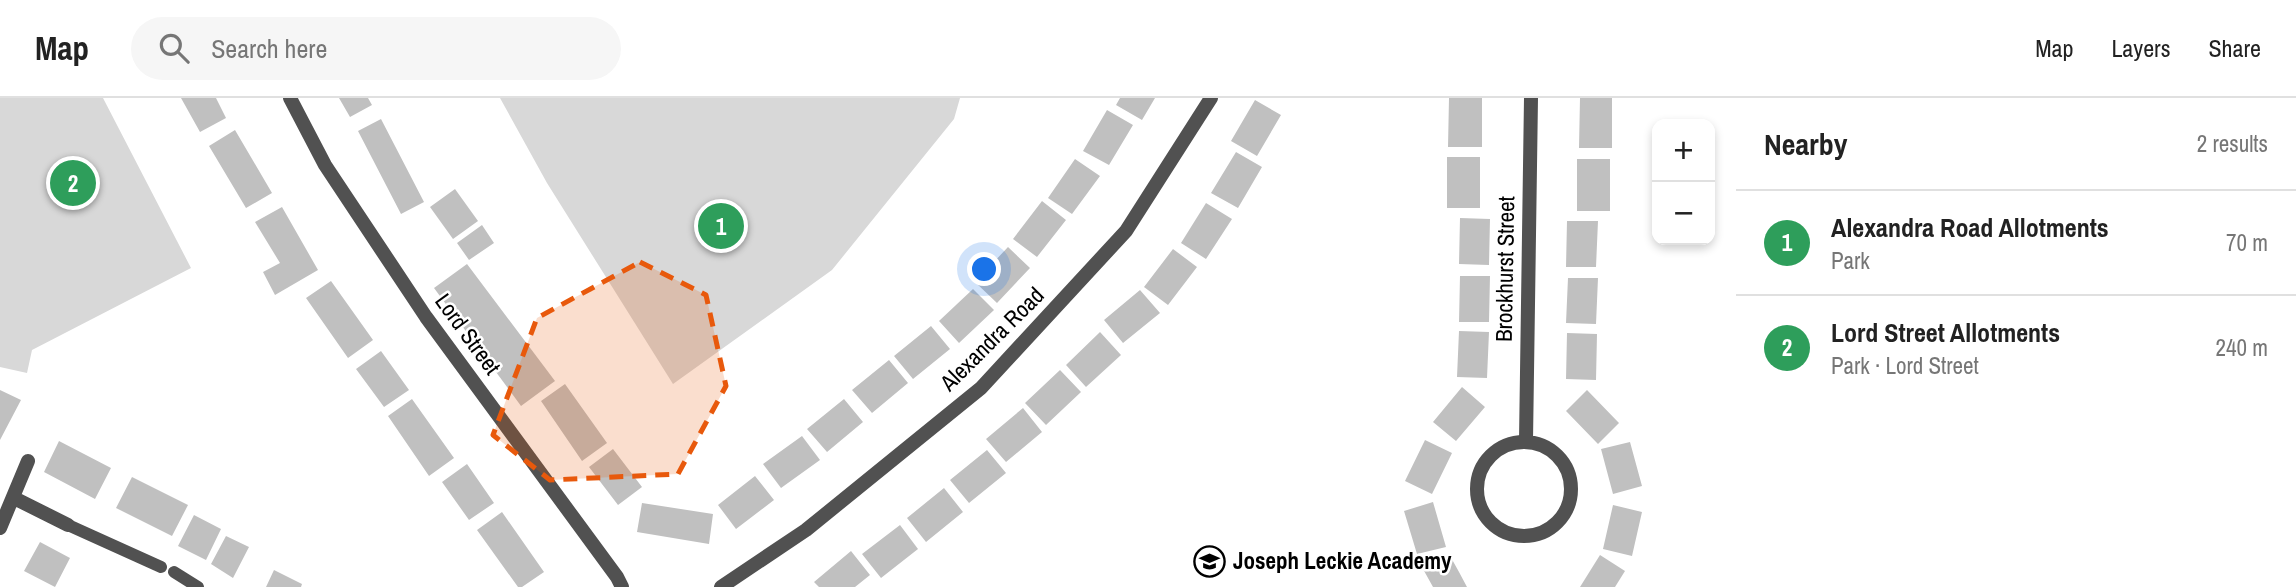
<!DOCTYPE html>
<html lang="en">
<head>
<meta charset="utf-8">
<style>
  :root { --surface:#fff; --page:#f6f6f6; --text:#222; --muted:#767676; --line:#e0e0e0; --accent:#000 }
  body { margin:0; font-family:"Archivo Narrow",sans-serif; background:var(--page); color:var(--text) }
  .controls { position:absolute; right:21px; top:21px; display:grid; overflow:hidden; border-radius:14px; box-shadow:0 4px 10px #0003 }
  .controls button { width:63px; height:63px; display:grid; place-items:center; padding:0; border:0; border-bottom:2px solid var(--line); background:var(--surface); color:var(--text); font:35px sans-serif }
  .you { position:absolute; left:985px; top:172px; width:24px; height:24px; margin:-18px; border:5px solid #fff; border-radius:50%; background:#1a73e8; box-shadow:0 0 0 10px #1a73e833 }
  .badge { display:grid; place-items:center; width:46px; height:46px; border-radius:50%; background:var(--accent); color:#fff; font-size:23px; font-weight:700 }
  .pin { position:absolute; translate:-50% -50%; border:4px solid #fff; box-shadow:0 2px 7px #0006 }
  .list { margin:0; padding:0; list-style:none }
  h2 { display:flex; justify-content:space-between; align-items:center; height:91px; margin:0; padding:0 28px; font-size:30px }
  h2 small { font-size:23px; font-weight:400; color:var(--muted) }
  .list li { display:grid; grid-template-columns:46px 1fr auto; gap:21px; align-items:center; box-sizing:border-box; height:105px; padding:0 28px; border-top:2px solid var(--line) }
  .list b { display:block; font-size:26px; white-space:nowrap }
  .list p { margin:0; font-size:23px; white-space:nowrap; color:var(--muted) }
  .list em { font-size:23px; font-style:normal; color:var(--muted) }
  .icon { flex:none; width:38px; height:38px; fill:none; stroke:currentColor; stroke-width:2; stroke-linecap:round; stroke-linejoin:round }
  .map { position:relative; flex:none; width:1736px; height:489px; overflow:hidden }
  header { display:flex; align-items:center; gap:42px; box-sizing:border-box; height:98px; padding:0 35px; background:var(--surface); border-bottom:2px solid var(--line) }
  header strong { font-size:33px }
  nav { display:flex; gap:38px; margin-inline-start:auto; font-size:24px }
  .search { width:490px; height:63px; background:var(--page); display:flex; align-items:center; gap:18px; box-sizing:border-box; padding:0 24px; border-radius:38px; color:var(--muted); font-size:26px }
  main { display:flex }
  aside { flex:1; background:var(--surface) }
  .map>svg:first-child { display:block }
  .green { fill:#d8d8d8 }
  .building { fill:#c0c0c0 }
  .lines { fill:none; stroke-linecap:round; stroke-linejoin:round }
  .lane { stroke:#515151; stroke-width:12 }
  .street { stroke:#515151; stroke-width:14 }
  .marked { fill:#e8590c; fill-opacity:0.2; stroke:#e8590c; stroke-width:5; stroke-dasharray:14 9; stroke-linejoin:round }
  .labels { text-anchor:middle; stroke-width:5; stroke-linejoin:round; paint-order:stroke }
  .street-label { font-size:23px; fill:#000; stroke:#fff }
  .poi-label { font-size:23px; font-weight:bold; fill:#000; stroke:#fff; text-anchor:start }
</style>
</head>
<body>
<header>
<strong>Map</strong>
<div class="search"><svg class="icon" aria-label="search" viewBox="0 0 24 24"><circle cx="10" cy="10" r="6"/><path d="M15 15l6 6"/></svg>Search here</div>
<nav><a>Map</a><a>Layers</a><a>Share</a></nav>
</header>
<main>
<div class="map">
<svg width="1736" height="489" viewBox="0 0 1736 489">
  <rect width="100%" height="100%" fill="#fff"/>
  <path class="green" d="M0,0H103L191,170L32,252L27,275L0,269Z
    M500,0H960L954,21L832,172L673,286L547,85Z"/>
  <path class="building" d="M181,0H216L226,20L200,34Z
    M339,0H368L372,7L350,19Z
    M1120,0H1155L1142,22L1116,7Z
    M1449,0H1482V49H1448Z
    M1580,0H1612V50H1579Z
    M1255,2L1281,17L1257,58L1231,43Z
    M1107,12L1133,27L1109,67L1083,53Z
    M381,21L424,104L401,116L358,33Z
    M235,32L272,95L246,110L209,48Z
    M1236,54L1262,69L1238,110L1211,95Z
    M1447,59H1480V110H1447Z
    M1075,61L1100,78L1072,116L1048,100Z
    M1577,61H1610V113H1577Z
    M455,91L478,123L453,141L430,109Z
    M1042,103L1066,122L1037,159L1013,141Z
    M1206,105L1232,121L1206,161L1181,145Z
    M282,109L318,172L275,197L263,174L280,165L255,124Z
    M1460,120L1490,121L1489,167L1459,166Z
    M1567,123H1598L1596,169H1566Z
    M482,127L494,145L469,162L457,145Z
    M1008,149L1030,170L997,205L975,184Z
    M1173,151L1197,169L1168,207L1144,189Z
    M467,166L555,283L521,308L434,190Z
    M1460,178H1490L1489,224H1459Z
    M1568,180H1598L1596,226L1566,225Z
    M331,183L373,242L348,260L306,200Z
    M973,191L994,212L959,245L939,223Z
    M1140,192L1160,215L1123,245L1104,222Z
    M931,228L950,251L913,281L894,258Z
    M1459,233L1489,234L1487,280L1457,279Z
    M1100,234L1121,257L1086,289L1066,267Z
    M1567,235L1597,236L1596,282L1566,281Z
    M381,253L409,292L384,309L356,271Z
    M889,262L908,285L872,315L852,292Z
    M1060,272L1081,294L1046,327L1025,305Z
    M565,286L607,345L582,363L541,303Z
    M1462,289L1485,309L1456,343L1433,324Z
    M0,292L21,302L0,342Z
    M1587,292L1619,325L1598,346L1566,313Z
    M412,301L454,360L429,378L388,318Z
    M844,301L863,324L827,354L807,331Z
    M1023,310L1042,334L1006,364L986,341Z
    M802,338L820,362L781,390L763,366Z
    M1425,342L1452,355L1432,396L1405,383Z
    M59,343L111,370L95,401L44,374Z
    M1630,344L1642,388L1613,396L1601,351Z
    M613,351L642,389L618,407L589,369Z
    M987,352L1006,375L969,405L950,382Z
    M467,366L494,405L469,422L442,384Z
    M755,378L774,402L736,431L718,407Z
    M132,379L188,407L172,438L116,410Z
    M944,390L963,414L926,444L907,420Z
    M1433,404L1446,449L1417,456L1404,413Z
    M642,405L713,416L709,446L637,434Z
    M1613,407L1642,414L1632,458L1603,451Z
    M502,414L544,474L522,489H518L477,432Z
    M194,417L221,431L206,462L178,448Z
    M900,427L918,451L881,480L862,456Z
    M226,438L249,449L233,480L211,466Z
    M40,444L70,460L55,489L24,473Z
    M851,453L870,477L855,489H819L814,484Z
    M1449,456L1459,474L1467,489H1433L1423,471Z
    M1600,457L1625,473L1615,489H1580Z
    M274,472L302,486L301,489H266Z"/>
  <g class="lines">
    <path class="lane" d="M68,427L161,469
      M174,474L198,489"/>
    <path class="street" d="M290,0L325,67L426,219L617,479L622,489
      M1526,343L1531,0
      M1477 391a47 47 0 1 1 94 0a47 47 0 1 1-94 0Z
      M14,400L68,427
      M0,430L28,363
      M721,489L806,432L981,290L1126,133L1211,0"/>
  </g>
  <path class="marked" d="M640,164L706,197L726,288L678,376L550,382L493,337L537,220Z"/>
  <defs>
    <symbol id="school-ring" viewBox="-11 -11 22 22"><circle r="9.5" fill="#fff" stroke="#000" stroke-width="1.5"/><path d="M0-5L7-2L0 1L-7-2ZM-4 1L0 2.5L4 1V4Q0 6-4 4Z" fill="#000"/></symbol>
  </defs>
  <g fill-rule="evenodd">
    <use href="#school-ring" x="1192" y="446" width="35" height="35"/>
  </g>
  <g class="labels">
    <g class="street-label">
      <text transform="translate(1505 171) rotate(-89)" y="8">Brockhurst Street</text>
      <text transform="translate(468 236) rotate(54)" y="8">Lord Street</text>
      <text transform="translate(992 241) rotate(-45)" y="8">Alexandra Road</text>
    </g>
    <g class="poi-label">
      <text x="1233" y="471">Joseph Leckie Academy</text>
    </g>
  </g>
</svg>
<div class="controls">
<button>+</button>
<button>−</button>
</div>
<div class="you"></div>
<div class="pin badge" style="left:721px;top:128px;background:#2e9e5b">1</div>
<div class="pin badge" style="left:73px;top:85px;background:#2e9e5b">2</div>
</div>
<aside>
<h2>Nearby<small>2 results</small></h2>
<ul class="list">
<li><span class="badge" style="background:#2e9e5b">1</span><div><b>Alexandra Road Allotments</b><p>Park</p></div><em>70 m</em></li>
<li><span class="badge" style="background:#2e9e5b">2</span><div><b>Lord Street Allotments</b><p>Park · Lord Street</p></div><em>240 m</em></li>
</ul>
</aside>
</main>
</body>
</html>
